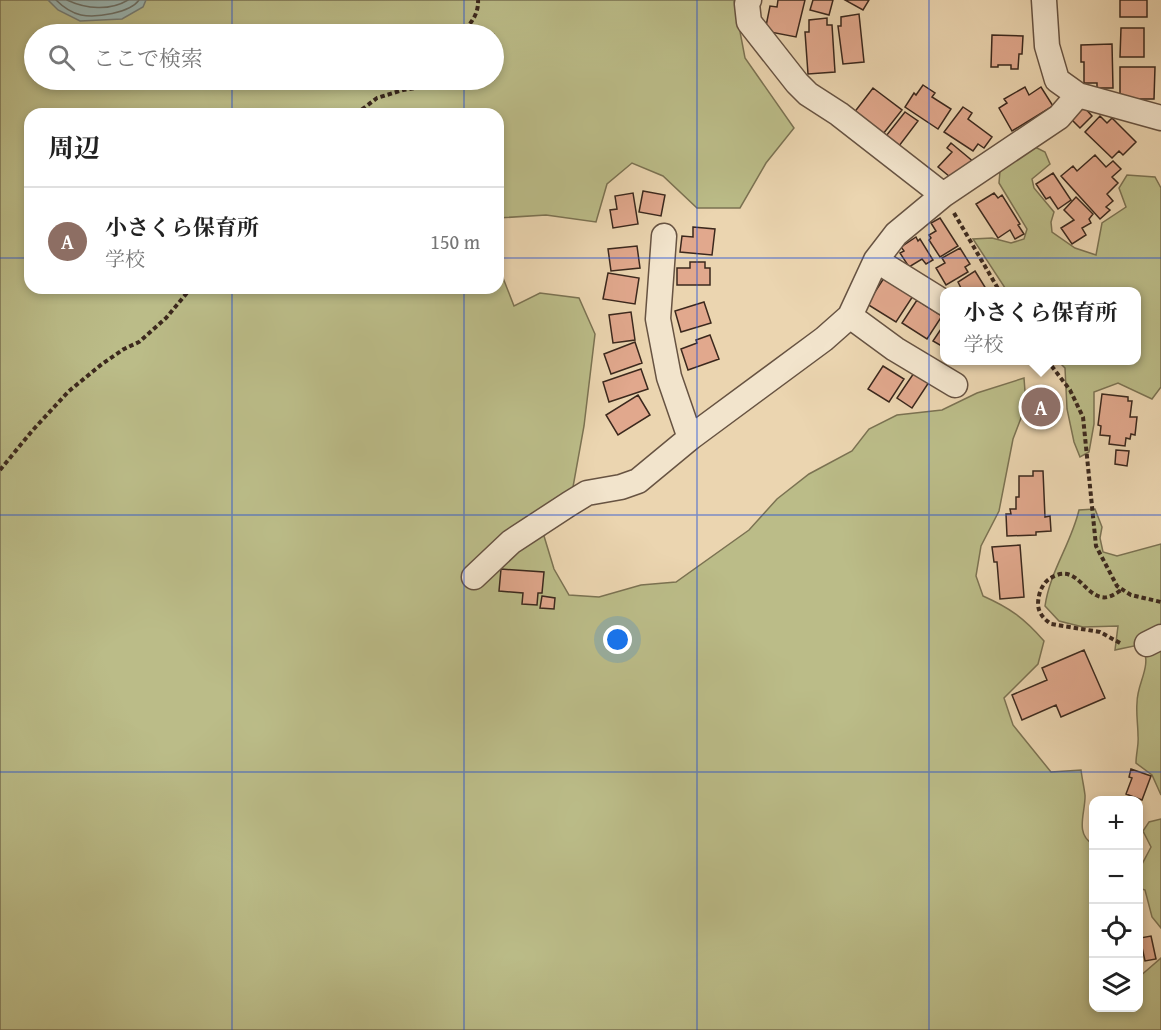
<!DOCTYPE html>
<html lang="ja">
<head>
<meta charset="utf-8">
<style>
  :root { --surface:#fff; --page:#f2f2f2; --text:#222; --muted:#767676; --line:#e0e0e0; --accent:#8f2418 }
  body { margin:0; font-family:"Gentium Book Plus","Noto Serif JP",serif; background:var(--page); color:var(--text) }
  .controls { position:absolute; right:18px; bottom:18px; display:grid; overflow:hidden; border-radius:12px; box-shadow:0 3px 9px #0003 }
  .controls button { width:54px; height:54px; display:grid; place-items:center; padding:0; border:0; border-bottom:2px solid var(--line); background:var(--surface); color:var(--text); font:30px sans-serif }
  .you { position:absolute; left:618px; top:640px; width:21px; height:21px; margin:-15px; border:4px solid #fff; border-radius:50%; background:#1a73e8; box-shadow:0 0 0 9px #1a73e833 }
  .badge { display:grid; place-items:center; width:39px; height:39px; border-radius:50%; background:var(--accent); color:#fff; font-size:20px; font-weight:700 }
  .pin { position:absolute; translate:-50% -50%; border:3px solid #fff; box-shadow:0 2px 6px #0006 }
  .popup { position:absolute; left:940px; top:287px; width:201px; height:78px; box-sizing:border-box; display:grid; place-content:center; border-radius:12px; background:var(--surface); filter:drop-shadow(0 2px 4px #0005); font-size:20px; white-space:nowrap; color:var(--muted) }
  .popup b { font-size:22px; color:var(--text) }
  .popup::after { content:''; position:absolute; left:50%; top:100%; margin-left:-12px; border:12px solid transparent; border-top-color:var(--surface) }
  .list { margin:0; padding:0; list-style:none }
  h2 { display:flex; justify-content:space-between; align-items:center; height:78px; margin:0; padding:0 24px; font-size:26px }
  h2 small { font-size:20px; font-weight:400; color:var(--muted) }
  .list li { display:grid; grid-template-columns:39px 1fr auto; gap:18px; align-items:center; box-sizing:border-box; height:108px; padding:0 24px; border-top:2px solid var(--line) }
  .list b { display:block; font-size:22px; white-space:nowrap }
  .list p { margin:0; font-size:20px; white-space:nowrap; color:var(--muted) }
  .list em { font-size:20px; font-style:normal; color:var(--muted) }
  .icon { flex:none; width:33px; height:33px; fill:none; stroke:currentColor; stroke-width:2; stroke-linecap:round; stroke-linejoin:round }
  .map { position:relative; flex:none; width:1161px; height:1030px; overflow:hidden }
  .search { position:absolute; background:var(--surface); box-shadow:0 3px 9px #0003; left:24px; top:24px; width:480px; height:66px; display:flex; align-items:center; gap:15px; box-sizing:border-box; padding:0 21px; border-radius:33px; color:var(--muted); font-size:22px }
  .panel { position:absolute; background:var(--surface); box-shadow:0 3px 9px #0003; left:24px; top:108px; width:480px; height:186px; border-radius:18px }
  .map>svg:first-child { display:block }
  .green { fill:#bbbc88; stroke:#7b7252; stroke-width:1.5; fill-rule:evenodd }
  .water { fill:#9ab7b4; stroke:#747e78; stroke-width:1.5 }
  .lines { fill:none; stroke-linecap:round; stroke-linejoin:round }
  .shore { stroke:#6a7068; stroke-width:1.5 }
  .building { fill:#e1a88d; stroke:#3b281d; stroke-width:1.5 }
  .minor-casing { stroke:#675342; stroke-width:27 }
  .path { stroke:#3b281d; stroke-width:4; stroke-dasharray:4.5 3; stroke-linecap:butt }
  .minor { stroke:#f2e4cc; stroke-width:24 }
  .grid { fill:none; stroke:#1d4ed8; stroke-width:1.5; stroke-opacity:0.55 }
</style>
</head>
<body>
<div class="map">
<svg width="1161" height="1030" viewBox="0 0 1161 1030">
  <rect width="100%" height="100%" fill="#ebd5b0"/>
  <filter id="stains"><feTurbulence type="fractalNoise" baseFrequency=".00333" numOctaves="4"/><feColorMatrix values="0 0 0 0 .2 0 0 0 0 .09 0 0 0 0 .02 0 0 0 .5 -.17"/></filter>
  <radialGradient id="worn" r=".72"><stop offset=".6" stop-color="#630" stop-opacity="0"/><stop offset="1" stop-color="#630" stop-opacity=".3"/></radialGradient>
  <path class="green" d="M0,0H734L745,58L794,128L766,163L740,208H697L663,176L632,163L607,184L596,222L546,215L498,218V114H30V288H498V265L514,306L540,293L579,298L595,334L584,426L573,487L544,536L554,569L569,595L599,597L641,585L676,582L749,530L777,499L809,474L852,451L869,429L897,415L942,410L977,393L1024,378L1026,405L1013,439L999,511L981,546L976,576L983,596C1010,608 1024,618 1044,641L1038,664L1004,698L1013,725L1051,772L1081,770C1082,778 1084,787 1085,795C1086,811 1074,834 1093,844L1094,1008H1138L1139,977L1161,958V1030H0ZM34,34H494V80H34Z
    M1035,147L1045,152L1050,164L1032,179L1034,188L1054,212L1051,222L1052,232L1075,248L1096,255L1102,223L1126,207L1119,188L1127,175L1155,177L1161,188V387L1152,399L1118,383L1094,392V424L1089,452L1080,457L1074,442L1067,409L1065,368L1058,361L1137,360V292L1007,291L973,239L992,238L1011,243L1024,239L1027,229L999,183L1000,171Z
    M1095,509L1102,527L1100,538L1103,552L1117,556L1161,544V795L1152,775L1136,763C1136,753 1139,745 1138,736C1138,725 1136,714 1137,703C1137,681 1152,670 1143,644L1115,650L1118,626L1083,627L1059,621L1045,606C1050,571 1071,544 1079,510Z
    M1161,819V928L1152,917L1145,890L1139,888V870L1151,847L1143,831L1149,822Z"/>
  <path class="water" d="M48,0H146L143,7L122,19L80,21L58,10Z"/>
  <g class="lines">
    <path class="shore" d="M56,0C62,6 72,13 81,15C96,18 130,13 139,0
      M67,0C86,9 110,11 128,0"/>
  </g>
  <path class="building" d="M778,0H805L796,37L765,31L770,6L777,7Z
    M813,0H833L829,15L810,10Z
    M845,0H869L863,10Z
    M1120,0H1147V17H1120Z
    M859,14L864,62L843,64L838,26H841V17Z
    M827,18V25H832L835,72L808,74L805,32H809V20Z
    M1121,28H1144V57H1120Z
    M992,35L1023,36L1022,54H1019L1018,69H1011V65H998V67H991Z
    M1112,44L1113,88H1097V83H1084V62H1081V45Z
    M1120,67H1155L1154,99H1120Z
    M923,85L935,93L932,97L951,109L938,129L905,107L914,93L916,95Z
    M1025,87L1029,95L1041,87L1053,106L1012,131L999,108L1007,103L1004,99Z
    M873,88L902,110L883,134L850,118Z
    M963,107L972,113L968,119L992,137L984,148L978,144L973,151L944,132Z
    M1084,107L1092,116L1080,128L1071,119Z
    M905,112L918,121L899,146L886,136Z
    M1100,116L1107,123L1112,118L1136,142L1123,155L1119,151L1112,158L1085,132Z
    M951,143L975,163L955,181L938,167L952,152L947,148Z
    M1095,155L1106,167L1113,161L1121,169L1112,177L1118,183L1107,194L1113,201L1106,207L1110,210L1100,219L1061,176L1073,166L1077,171Z
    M1053,173L1071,200L1058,209L1050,197L1046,199L1036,184Z
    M643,191L665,195L661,216L639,212Z
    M633,193L638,224L613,228L610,210L617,209L615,196Z
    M994,193L998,198L1002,195L1020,224L1018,225L1024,234L1015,239L1010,230L998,238L976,204Z
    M1076,197L1093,214L1089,219L1091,223L1082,228L1086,235L1072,244L1061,228L1074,220L1064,210Z
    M940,218L958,246L940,257L929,240L931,238L929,235L936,231L931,223Z
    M693,227L715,229L712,255L680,252L682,236L693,237Z
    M916,237L918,241L920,239L933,260L926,264L922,259L909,267L900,253L904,251L901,247Z
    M637,246L640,268L611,271L608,249Z
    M960,248L970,264L965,267L968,272L946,285L936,268L945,263L942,258Z
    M690,262H705V268H710V285H677V268H690Z
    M975,271L988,292H963L958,282Z
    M608,273L639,278L635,304L603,299Z
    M884,278L913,296L896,322L867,304Z
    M917,300L942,316L927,339L902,323Z
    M704,302L711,323L681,332L675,311Z
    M631,312L635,340L613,343L609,315Z
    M945,323V348L933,341Z
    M710,335L719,359L688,370L681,349L697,343L696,340Z
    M635,342L642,363L611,374L604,354Z
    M883,366L904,379L889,402L868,389Z
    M918,367L933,376L912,408L897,398Z
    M641,369L648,389L609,402L603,382Z
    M1102,394L1128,397V401H1132L1130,417H1137L1135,435L1131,434L1130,439L1126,438L1125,446L1109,444L1110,436L1100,435L1101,426L1098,425Z
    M638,395L650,415L618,435L606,415Z
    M1116,450L1129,451L1127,466L1115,464Z
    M1033,471H1043L1045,517L1050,516L1051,531L1036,532V535L1007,536L1006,514H1011L1010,509H1016V497H1019V476H1033Z
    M1020,545L1024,597L1000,599L997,562H994L992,547Z
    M501,569L544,572L542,593H538L537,605L522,604L523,593L499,591Z
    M542,596L555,598L554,609L540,608Z
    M1084,650L1105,698L1061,717L1056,705L1022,720L1012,695L1047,680L1042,668Z
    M1131,769L1151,776L1142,800L1126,794L1132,778L1129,777Z
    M1151,936L1156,959L1145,961L1140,938Z"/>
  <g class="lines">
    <defs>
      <path id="minor" d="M749,0L747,4L749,22L797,83L808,94L839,114L943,195
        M1044,0L1047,46L1057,80L1078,95
        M664,236L658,319L669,377L690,438
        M876,260L945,303
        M850,316L895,349L955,385
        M474,577L511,542L569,504L587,493L621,487L638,481L690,438L824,339L850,316L876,260L896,234L943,195L1059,117L1078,95L1161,118
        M1147,644L1161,637"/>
    </defs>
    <use href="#minor" class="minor-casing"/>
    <path class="path" d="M459,34C470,26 479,14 478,0
      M356,114L377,98L403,90L452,82L453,80
      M954,213L1000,292
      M1047,360L1070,390L1083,417L1096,546L1117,586L1131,595L1161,602
      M0,470L32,431L69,391L102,364L124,349L139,342L166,318L191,288
      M1120,643L1100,632L1051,624C1044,619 1039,614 1038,605C1038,597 1040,589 1045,583C1048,579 1052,577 1057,575C1077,568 1084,593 1101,597C1109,599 1116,593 1123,589"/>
    <use href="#minor" class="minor"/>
  </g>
  <path class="grid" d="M232,0V34M464,0V34M697,0V1030M929,0V1030M232,80V114M464,80V114M0,258H30M498,258H1161M232,288V1030M464,288V1030M0,515H1161M0,772H1161"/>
  <rect width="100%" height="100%" filter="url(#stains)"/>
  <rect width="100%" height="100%" fill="url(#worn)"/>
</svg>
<div class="controls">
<button>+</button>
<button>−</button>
<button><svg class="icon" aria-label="locate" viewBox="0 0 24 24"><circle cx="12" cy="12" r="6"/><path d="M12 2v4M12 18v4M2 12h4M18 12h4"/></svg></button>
<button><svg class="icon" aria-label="layers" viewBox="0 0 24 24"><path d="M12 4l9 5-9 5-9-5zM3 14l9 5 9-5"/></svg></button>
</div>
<div class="you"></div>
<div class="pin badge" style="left:1041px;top:407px;background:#8d6e63">A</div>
<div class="popup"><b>小さくら保育所</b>学校</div>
<div class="search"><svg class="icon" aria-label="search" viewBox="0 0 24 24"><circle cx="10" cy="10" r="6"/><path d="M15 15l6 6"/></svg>ここで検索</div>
<section class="panel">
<h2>周辺<small></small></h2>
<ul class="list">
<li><span class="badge" style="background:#8d6e63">A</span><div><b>小さくら保育所</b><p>学校</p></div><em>150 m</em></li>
</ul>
</section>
</div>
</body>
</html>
